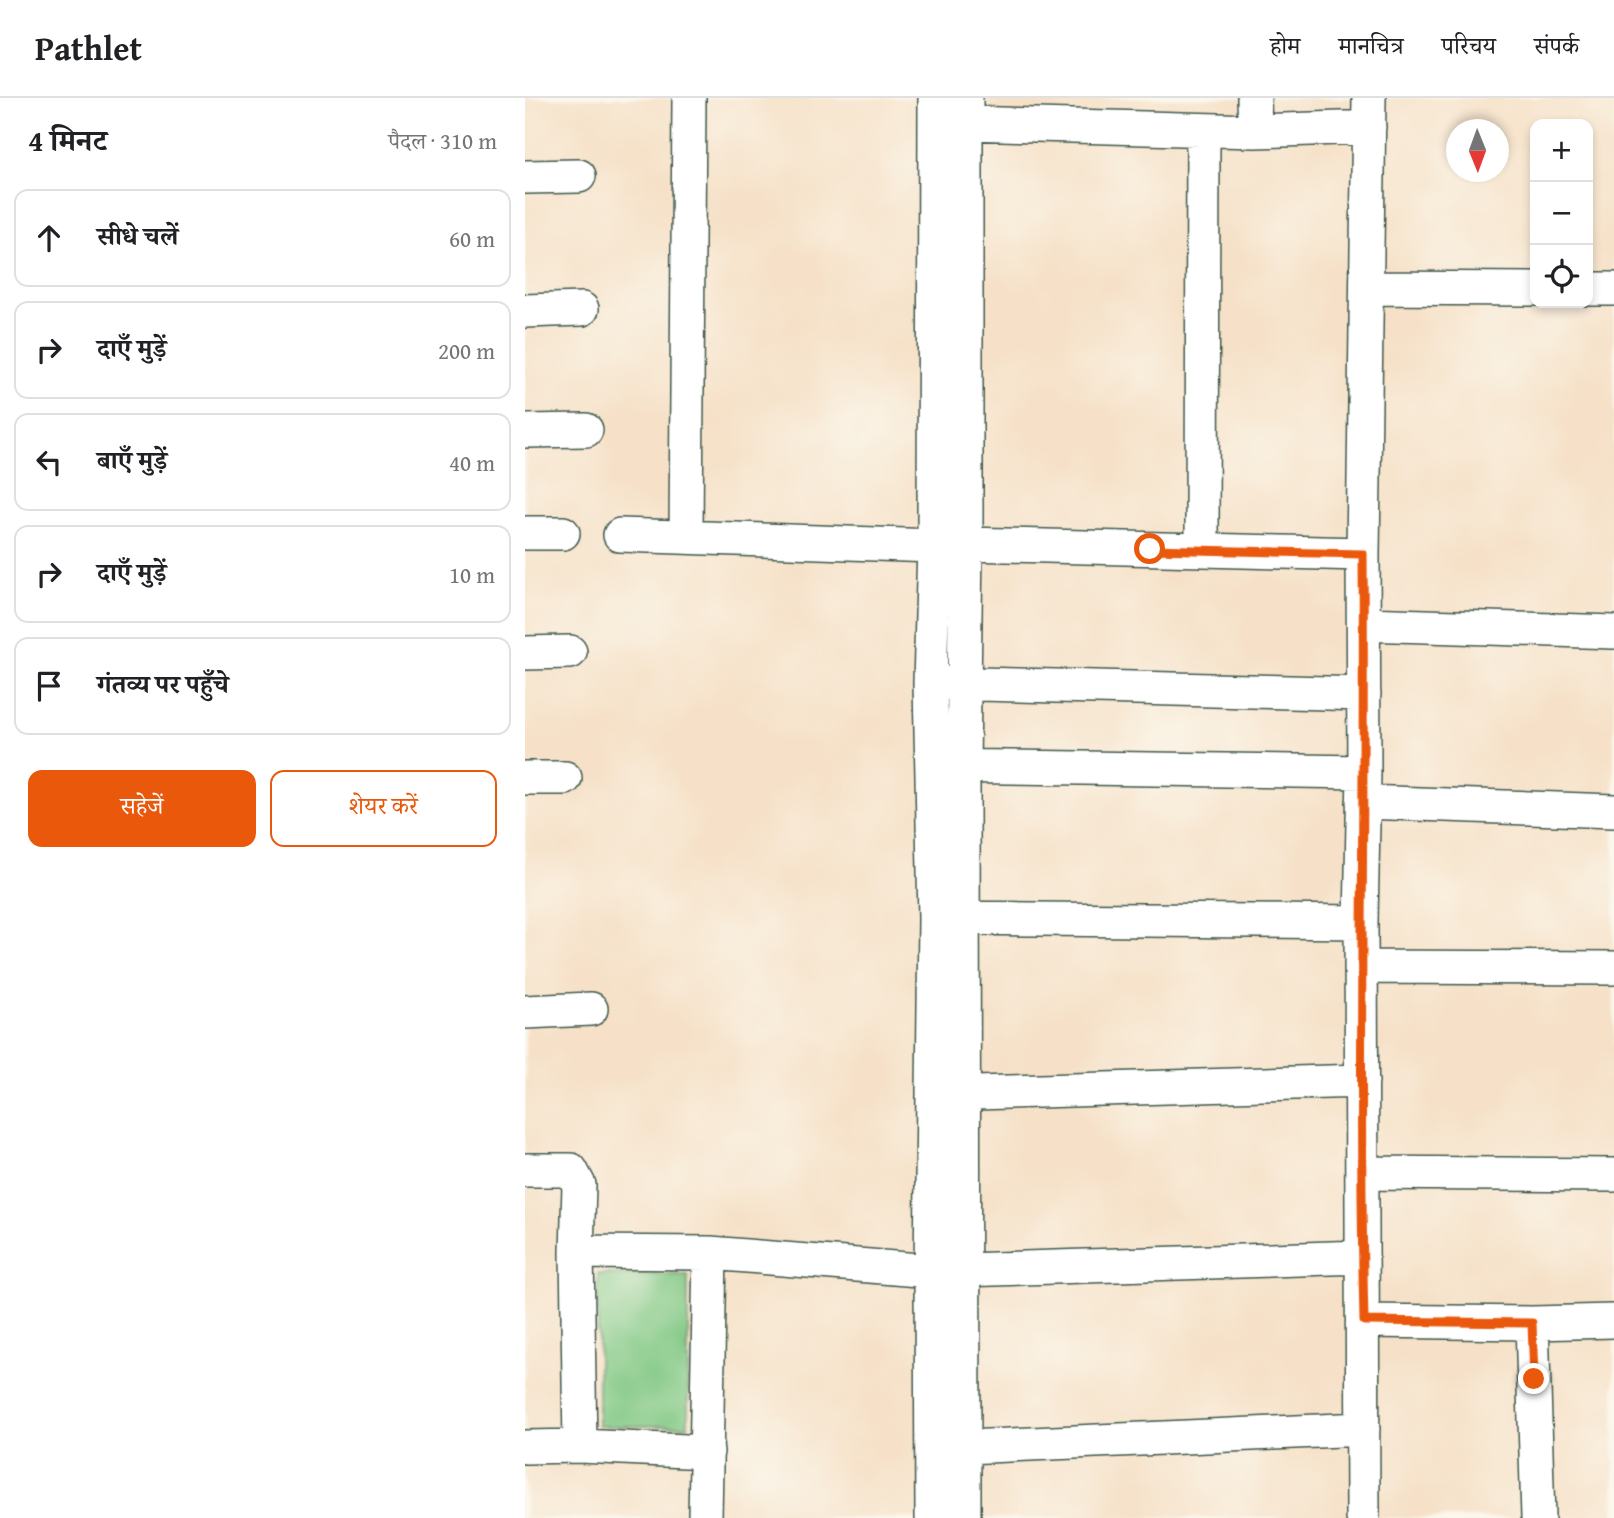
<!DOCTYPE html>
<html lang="hi">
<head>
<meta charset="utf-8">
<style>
  :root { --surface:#fff; --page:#f6f6f6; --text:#202124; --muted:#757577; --line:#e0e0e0; --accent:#ea580c }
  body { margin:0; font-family:"Gentium Book Plus","Noto Serif Devanagari",serif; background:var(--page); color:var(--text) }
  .controls { position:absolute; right:21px; top:21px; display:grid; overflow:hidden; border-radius:14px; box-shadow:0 4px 10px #0003 }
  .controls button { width:63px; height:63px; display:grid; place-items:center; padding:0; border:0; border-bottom:2px solid var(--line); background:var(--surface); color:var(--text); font:35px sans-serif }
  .compass { position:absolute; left:921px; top:21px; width:63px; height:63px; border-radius:50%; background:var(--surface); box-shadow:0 4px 10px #0003; rotate:179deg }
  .stop { position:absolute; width:21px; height:21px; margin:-16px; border:5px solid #ea580c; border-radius:50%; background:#fff }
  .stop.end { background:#ea580c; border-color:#fff; box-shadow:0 2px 7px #0008 }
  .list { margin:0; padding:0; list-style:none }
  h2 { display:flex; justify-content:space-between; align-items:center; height:91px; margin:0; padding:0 28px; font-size:30px }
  h2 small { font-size:23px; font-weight:400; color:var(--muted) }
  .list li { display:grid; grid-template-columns:46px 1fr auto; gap:21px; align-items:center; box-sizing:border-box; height:98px; margin:0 14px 14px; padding:0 14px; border:2px solid var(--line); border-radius:14px }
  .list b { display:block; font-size:26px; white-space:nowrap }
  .list em { font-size:23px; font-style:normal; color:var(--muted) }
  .actions { display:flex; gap:14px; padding:21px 28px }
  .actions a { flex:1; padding:16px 0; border:2px solid var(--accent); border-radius:14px; text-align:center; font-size:24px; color:var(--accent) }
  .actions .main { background:var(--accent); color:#fff }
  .icon { flex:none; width:38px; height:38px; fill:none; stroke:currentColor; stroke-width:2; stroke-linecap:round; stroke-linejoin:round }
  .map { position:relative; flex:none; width:1089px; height:1420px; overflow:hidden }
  header { display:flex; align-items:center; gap:42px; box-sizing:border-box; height:98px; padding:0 35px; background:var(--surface); border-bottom:2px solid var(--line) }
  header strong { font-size:33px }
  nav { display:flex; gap:38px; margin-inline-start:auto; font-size:24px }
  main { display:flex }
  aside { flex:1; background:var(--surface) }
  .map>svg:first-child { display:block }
  .green { fill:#80c884; stroke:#50825c; stroke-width:2 }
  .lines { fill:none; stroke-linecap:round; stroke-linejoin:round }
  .minor-casing { stroke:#3f564a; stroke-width:36 }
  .minor { stroke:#fff; stroke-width:33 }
  .route { stroke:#ea580c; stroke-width:9 }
</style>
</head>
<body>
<header>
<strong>Pathlet</strong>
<nav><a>होम</a><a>मानचित्र</a><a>परिचय</a><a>संपर्क</a></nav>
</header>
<main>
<aside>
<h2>4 मिनट<small>पैदल · 310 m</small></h2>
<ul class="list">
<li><svg class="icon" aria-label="ahead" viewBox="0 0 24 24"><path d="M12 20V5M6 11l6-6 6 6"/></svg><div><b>सीधे चलें</b></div><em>60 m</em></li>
<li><svg class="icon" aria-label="right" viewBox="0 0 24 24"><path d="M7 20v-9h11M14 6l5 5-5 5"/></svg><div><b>दाएँ मुड़ें</b></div><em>200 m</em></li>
<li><svg class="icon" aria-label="left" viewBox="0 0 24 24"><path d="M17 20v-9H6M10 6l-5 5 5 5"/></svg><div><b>बाएँ मुड़ें</b></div><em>40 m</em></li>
<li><svg class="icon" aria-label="right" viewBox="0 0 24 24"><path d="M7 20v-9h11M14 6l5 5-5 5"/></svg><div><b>दाएँ मुड़ें</b></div><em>10 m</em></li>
<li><svg class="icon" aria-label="arrive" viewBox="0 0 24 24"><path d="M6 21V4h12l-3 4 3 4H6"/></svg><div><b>गंतव्य पर पहुँचे</b></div></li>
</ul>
<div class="actions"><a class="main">सहेजें</a><a>शेयर करें</a></div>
</aside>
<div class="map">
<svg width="1089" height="1420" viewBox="0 0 1089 1420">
  <rect width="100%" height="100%" fill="#fbf7ec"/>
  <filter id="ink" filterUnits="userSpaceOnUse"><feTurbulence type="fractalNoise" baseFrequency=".0143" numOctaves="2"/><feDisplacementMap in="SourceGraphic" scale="14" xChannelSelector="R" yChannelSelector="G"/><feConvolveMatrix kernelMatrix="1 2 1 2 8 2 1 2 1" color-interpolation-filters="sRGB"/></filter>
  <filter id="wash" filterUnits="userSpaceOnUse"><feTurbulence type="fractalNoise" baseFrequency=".00686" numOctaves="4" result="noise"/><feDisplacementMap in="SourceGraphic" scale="28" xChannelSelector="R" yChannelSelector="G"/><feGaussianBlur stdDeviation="1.57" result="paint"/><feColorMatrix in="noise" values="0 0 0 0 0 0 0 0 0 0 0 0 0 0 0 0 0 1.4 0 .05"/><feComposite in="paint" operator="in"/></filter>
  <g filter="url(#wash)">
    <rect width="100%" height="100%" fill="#f6e1c8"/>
    <path class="green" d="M73,1176L163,1177V1328H73Z"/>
  </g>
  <g filter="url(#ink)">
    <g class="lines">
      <defs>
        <path id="minor" d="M729,0L730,33
          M419,27L442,25L730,33L844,29
          M0,79L54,78
          M843,190L1010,191
          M1063,191H1089
          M0,213L57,211
          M0,333L61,332
          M0,435H38
          M95,437L409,448L441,446L838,456L839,674L836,824L838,1420
          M161,439L164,0
          M677,452L678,32
          M838,456L844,0
          M839,526L1089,534
          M0,555L45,554
          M418,585L839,596
          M418,668L839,674
          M0,680H40
          M838,704L1089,713
          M416,820L836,824
          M836,869L1089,870
          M0,914L66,911
          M417,996L837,983
          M0,1072H46L54,1087L52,1154L185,1155L406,1173L837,1159
          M837,1075L1089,1077
          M52,1154L55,1348
          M839,1223L1007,1225L1089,1223
          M1007,1225L1013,1420
          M0,1349L55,1348L182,1354
          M419,1350L838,1331
          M180,1420L185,1155
          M407,1420L406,1173L410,820L405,585L409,448L410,0
          M439,1420L438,669L441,446V0"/>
      </defs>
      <use href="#minor" class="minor-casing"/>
      <use href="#minor" class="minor"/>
    </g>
  </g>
  <g class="lines" filter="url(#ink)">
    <path class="route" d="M625,451L838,456C840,712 833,967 839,1223L1007,1225L1009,1281"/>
  </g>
</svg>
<div class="controls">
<button>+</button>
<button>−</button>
<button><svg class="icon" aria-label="locate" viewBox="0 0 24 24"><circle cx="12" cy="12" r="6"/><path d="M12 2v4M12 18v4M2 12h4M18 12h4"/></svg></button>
</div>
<svg class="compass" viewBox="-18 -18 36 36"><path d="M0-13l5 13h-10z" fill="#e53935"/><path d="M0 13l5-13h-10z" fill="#757577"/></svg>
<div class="stop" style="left:625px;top:451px"></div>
<div class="stop end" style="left:1009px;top:1281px"></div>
</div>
</main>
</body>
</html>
